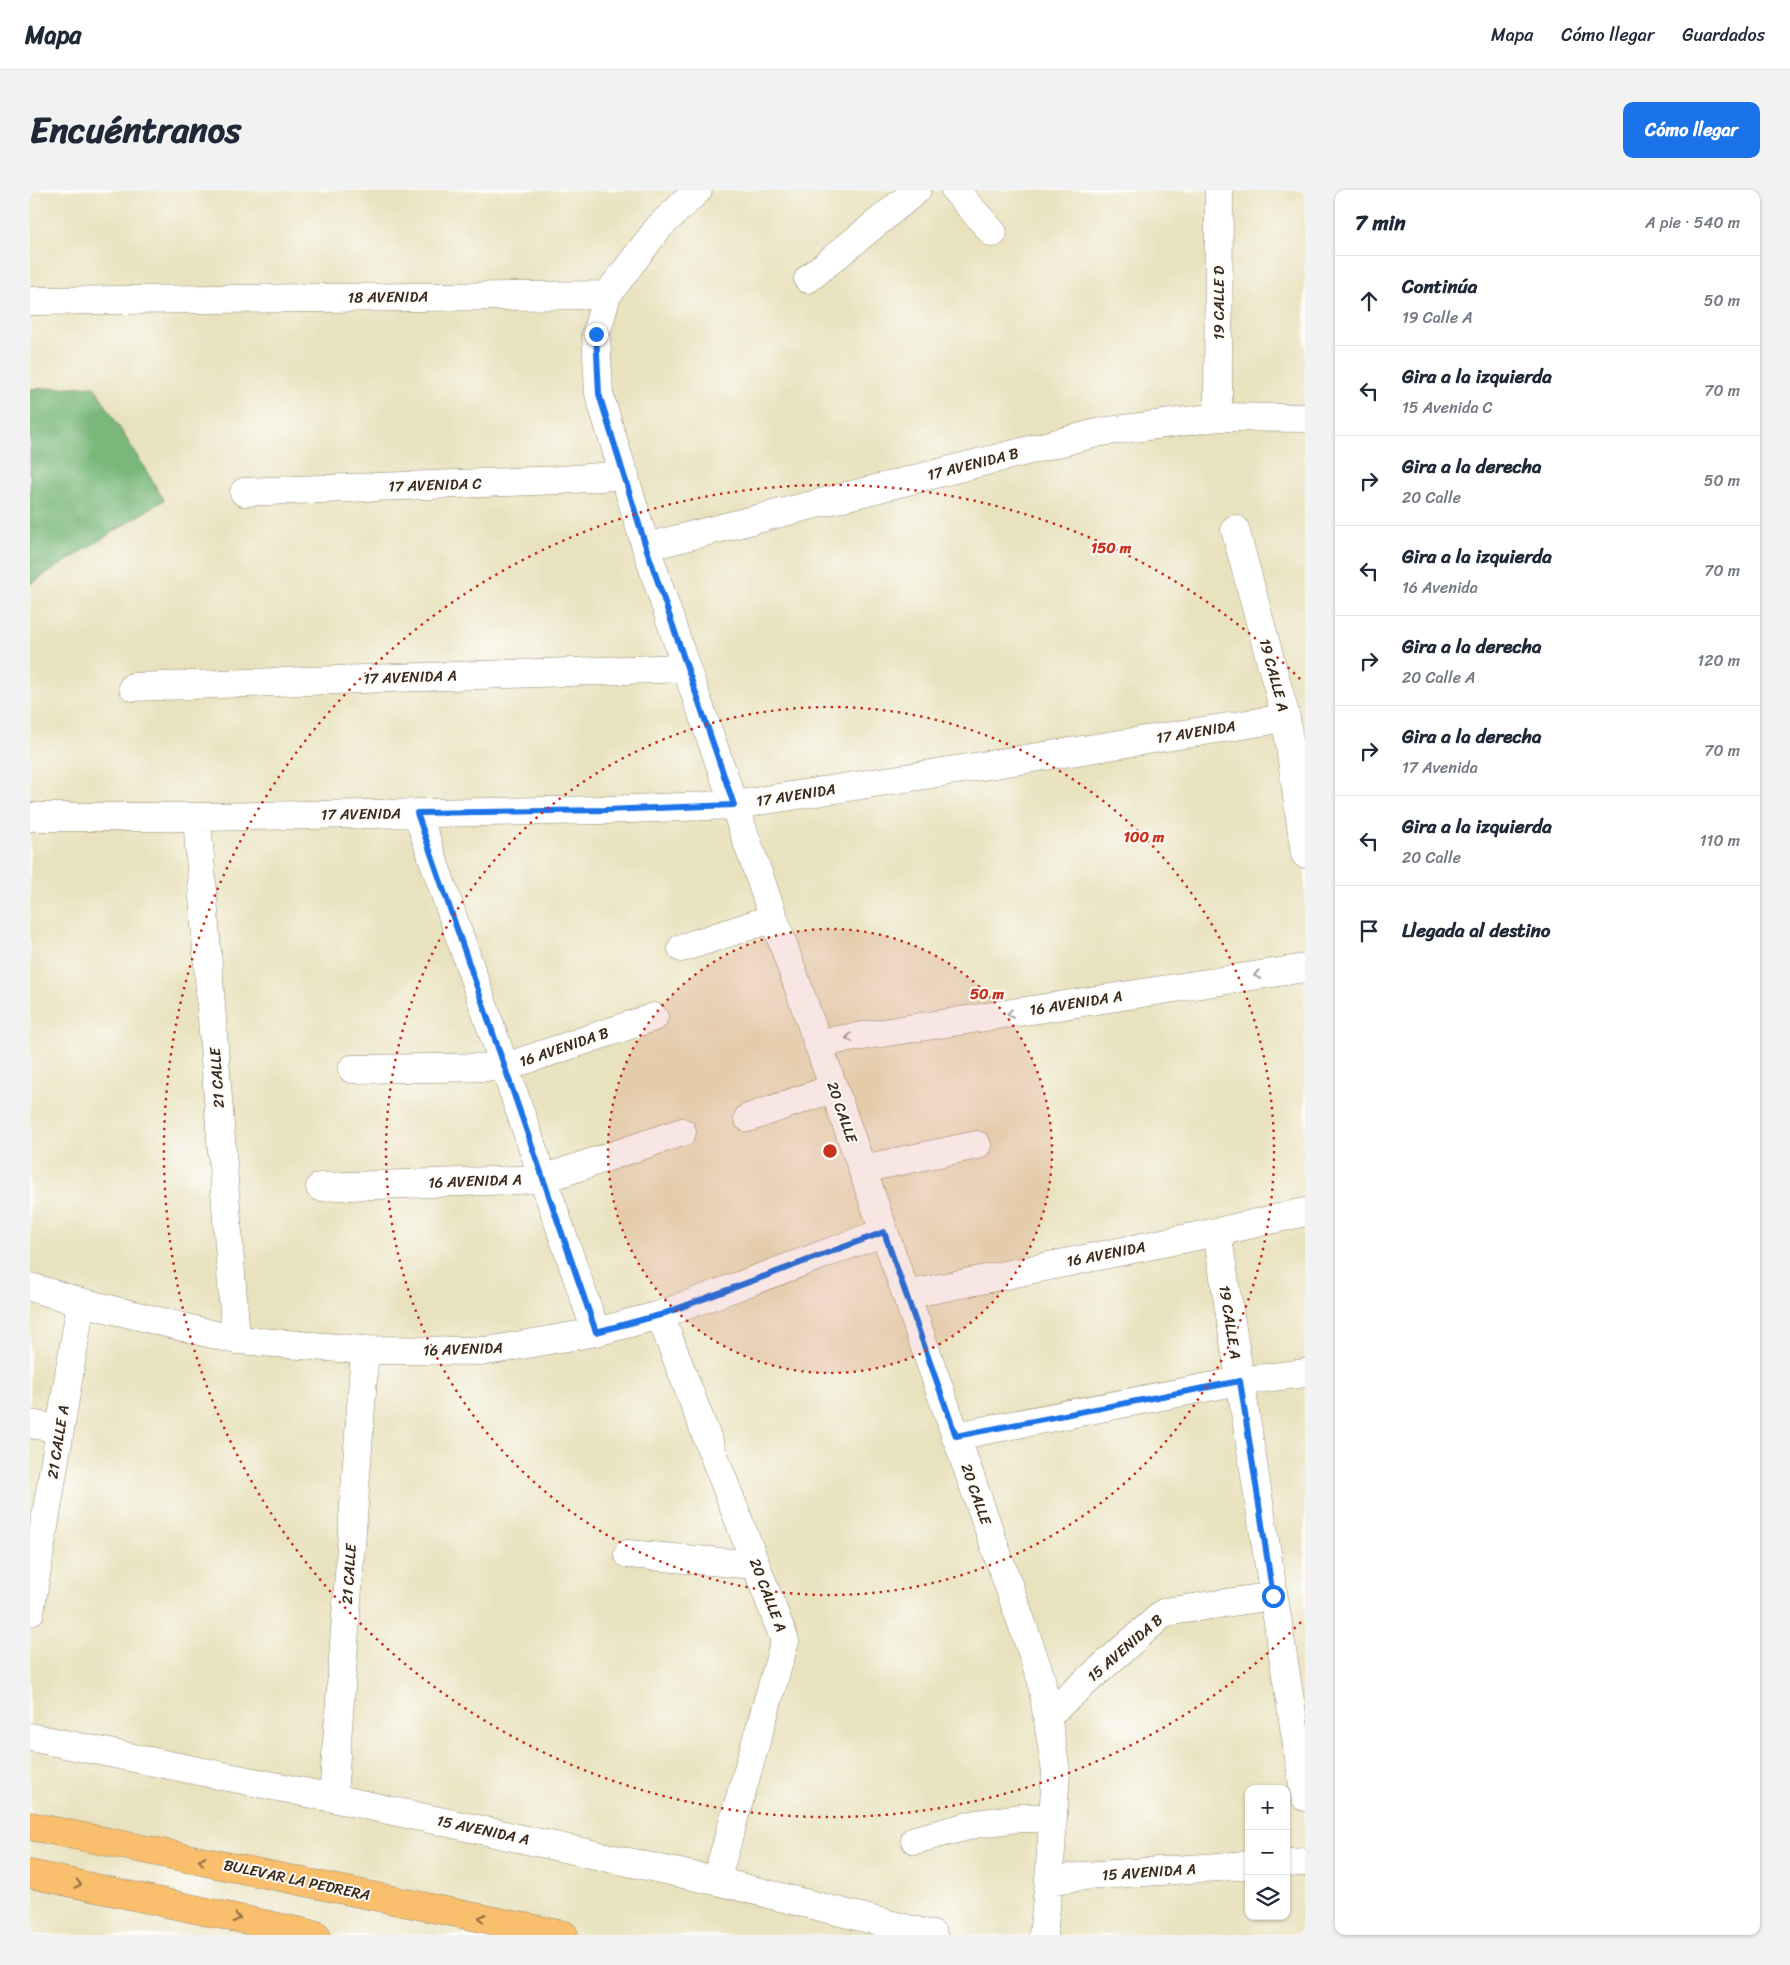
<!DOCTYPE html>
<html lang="es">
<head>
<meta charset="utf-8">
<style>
  :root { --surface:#fff; --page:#f2f2f3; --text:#1f2937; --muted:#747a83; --line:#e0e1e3; --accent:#1a73e8 }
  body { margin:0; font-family:Sriracha,sans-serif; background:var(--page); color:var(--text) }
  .controls { position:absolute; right:15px; bottom:15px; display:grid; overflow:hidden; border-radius:10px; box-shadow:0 1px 4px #0004 }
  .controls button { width:45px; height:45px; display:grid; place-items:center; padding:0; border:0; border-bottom:1px solid var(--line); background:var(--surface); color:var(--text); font:25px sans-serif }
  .stop { position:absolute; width:15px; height:15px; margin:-11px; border:4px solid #1a73e8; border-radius:50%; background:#fff }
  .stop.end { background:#1a73e8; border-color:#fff; box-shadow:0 1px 5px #0008 }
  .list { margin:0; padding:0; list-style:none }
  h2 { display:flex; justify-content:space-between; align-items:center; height:65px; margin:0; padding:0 20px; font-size:21px }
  h2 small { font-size:16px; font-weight:400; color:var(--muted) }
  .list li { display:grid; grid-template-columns:32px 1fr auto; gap:15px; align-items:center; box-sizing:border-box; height:90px; padding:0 20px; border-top:1px solid var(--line) }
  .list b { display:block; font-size:19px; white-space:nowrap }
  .list p { margin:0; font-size:16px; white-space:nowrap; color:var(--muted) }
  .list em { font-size:16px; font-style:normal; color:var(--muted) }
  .icon { flex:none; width:28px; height:28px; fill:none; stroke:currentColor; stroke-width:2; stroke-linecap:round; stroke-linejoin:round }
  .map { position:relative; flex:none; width:1275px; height:1745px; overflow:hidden; border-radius:10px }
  header { display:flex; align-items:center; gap:30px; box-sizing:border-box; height:70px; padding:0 25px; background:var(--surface); border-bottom:1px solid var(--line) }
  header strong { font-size:24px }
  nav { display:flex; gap:28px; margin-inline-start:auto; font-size:18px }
  .intro { display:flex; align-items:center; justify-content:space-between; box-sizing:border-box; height:120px; padding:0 30px }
  h1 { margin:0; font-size:35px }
  .button { padding:12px 22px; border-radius:10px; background:var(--accent); color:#fff; font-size:18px; font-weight:700 }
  main { display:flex; gap:30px; padding:0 30px }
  aside { flex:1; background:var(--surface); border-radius:10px; box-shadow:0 1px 4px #0004 }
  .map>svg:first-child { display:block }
  .forest { fill:#79b87a; stroke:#5a714c }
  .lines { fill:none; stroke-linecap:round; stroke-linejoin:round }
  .minor-casing { stroke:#92866e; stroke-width:29 }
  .major-casing { stroke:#92866e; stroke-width:29 }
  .minor { stroke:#fff; stroke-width:28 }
  .major { stroke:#f9bf6d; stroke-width:28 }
  .oneway { stroke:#a79f9a }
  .oneway2 { stroke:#906d42 }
  .route { stroke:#1a73e8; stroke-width:6 }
  .ring { fill:none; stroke:#c8321e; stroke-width:2.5; stroke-dasharray:2.5 5 }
  .labels { text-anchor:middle; stroke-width:4; stroke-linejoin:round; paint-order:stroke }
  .street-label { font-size:15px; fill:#3b2a1e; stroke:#fdfcf7 }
  .centre { fill:#c8321e; stroke:#fdfcf7; stroke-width:2.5 }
  .ring-label { font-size:15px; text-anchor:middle; font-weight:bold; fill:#c8321e; stroke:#fdfcf7; stroke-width:4; stroke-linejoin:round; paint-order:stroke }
</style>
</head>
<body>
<header>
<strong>Mapa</strong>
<nav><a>Mapa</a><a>Cómo llegar</a><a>Guardados</a></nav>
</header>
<div class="intro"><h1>Encuéntranos</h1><a class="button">Cómo llegar</a></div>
<main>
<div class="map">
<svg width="1275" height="1745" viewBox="0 0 1275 1745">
  <rect width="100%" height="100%" fill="#fdfcf7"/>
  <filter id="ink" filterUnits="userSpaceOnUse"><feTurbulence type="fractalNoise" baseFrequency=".02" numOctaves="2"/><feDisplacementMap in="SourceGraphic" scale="10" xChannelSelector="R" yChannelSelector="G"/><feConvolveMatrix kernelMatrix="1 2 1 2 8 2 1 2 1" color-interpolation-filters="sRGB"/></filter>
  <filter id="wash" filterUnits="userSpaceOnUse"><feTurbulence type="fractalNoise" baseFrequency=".0096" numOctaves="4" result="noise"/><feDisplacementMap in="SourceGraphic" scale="20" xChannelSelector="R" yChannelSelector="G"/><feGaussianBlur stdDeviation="1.12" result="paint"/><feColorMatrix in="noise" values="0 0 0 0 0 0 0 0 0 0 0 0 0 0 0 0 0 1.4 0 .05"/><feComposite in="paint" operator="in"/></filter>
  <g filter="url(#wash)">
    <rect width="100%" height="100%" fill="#e9e2bf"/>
    <path class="forest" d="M64,196L134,310L0,394V199Z"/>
  </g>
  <g filter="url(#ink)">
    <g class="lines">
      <defs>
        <path id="minor" d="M668,0L629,37L577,105L566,144L569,204L616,357L656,478L1011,1488L1026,1581L1019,1691L1013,1745
          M925,0L963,43
          M778,89L887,0
          M0,111L577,105
          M1188,227L1189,0
          M214,302L531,290L595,285
          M1205,339L1256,528L1275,664
          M616,357L1071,242L1188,227L1275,228
          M103,497L656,478
          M387,623L566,1142
          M0,627H167L574,620L704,615L1256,528
          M167,627L206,1150
          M652,758L744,728
          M787,853L1275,778
          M322,879L475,877L624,827
          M718,928L804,898
          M832,979L947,955
          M290,997L513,989L652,942
          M1187,1042L1275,1607
          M0,1097L51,1112L206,1150L335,1160L457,1161L566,1142L630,1125L854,1042
          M876,1105L1187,1042L1275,1022
          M630,1125L755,1451L686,1691
          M0,1234L30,1239
          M925,1246L1210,1191L1275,1183
          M598,1364L726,1375
          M0,1422L51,1112
          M1017,1526L1135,1422L1243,1406
          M0,1547L303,1608L686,1691L903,1745
          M303,1608L335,1160
          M885,1650L946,1634L989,1628H1023
          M1256,1673L1275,1672
          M1019,1691L1054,1686L1219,1675"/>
        <path id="major" d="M0,1636L534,1745
          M0,1684L286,1745"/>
      </defs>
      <use href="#minor" class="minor-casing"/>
      <use href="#major" class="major-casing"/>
      <use href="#minor" class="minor"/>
      <use href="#major" class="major"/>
    </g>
    <defs><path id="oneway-chevron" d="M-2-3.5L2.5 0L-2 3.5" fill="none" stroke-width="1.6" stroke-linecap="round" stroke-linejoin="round" transform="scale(1.25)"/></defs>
    <g class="oneway">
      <use href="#oneway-chevron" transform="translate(1227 785) rotate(171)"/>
      <use href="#oneway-chevron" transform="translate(980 824) rotate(171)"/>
      <use href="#oneway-chevron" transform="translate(819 848) rotate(171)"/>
    </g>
    <g class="oneway2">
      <use href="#oneway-chevron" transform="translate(172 1671) rotate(-168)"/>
      <use href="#oneway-chevron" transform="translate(48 1694) rotate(12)"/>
      <use href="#oneway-chevron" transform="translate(207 1728) rotate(12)"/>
      <use href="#oneway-chevron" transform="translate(452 1728) rotate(-168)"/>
    </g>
  </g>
  <g class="lines" filter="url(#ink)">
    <path class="route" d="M566,144L569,204L616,357L704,615L574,620L387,623L566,1142L630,1125L854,1042L926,1246L1210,1191L1243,1406"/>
  </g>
  <circle cx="800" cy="961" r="222" fill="#c8321e" fill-opacity=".12"/>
  <g class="ring">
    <circle cx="800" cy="961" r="222"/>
    <circle cx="800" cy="961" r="444"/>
    <path d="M1271 1432A666 666 0 1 1 1271 490"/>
  </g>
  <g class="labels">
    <g class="street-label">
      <text transform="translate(358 107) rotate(-1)" y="5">18 AVENIDA</text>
      <text transform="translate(1189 113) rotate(-90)" y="5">19 CALLE D</text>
      <text transform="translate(943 274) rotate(-14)" y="5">17 AVENIDA B</text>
      <text transform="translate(405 295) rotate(-2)" y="5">17 AVENIDA C</text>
      <text transform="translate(1244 485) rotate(75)" y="5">19 CALLE A</text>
      <text transform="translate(380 487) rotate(-2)" y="5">17 AVENIDA A</text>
      <text transform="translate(1166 542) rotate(-9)" y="5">17 AVENIDA</text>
      <text transform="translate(766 605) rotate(-9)" y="5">17 AVENIDA</text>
      <text transform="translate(331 624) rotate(-1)" y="5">17 AVENIDA</text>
      <text transform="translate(1046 813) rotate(-9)" y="5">16 AVENIDA A</text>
      <text transform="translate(534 857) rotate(-19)" y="5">16 AVENIDA B</text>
      <text transform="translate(187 888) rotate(-94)" y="5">21 CALLE</text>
      <text transform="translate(812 922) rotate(71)" y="5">20 CALLE</text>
      <text transform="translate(445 991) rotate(-2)" y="5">16 AVENIDA A</text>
      <text transform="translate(1076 1064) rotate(-11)" y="5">16 AVENIDA</text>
      <text transform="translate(1200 1132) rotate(81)" y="5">19 CALLE A</text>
      <text transform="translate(433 1159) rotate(-2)" y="5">16 AVENIDA</text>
      <text transform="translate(28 1252) rotate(-81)" y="5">21 CALLE A</text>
      <text transform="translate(946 1304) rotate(71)" y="5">20 CALLE</text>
      <text transform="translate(319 1384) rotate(-86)" y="5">21 CALLE</text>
      <text transform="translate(738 1405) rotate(69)" y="5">20 CALLE A</text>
      <text transform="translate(1095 1458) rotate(-41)" y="5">15 AVENIDA B</text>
      <text transform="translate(453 1640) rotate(12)" y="5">15 AVENIDA A</text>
      <text transform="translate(1119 1682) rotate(-4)" y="5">15 AVENIDA A</text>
      <text transform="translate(267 1690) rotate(12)" y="5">BULEVAR LA PEDRERA</text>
    </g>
  </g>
  <circle cx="800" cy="961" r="8" class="centre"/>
  <g class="ring-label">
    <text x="1081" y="363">150 m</text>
    <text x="1114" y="652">100 m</text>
    <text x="957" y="809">50 m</text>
  </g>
</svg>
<div class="controls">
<button>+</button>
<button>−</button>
<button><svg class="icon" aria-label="layers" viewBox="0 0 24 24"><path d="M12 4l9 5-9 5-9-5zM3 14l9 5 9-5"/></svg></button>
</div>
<div class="stop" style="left:1243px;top:1406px"></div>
<div class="stop end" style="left:566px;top:144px"></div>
</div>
<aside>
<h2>7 min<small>A pie · 540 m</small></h2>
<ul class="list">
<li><svg class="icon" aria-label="ahead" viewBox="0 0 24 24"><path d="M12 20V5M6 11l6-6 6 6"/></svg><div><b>Continúa</b><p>19 Calle A</p></div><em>50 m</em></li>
<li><svg class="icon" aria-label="left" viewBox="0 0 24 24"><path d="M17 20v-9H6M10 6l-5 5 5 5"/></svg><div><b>Gira a la izquierda</b><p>15 Avenida C</p></div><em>70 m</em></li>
<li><svg class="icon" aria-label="right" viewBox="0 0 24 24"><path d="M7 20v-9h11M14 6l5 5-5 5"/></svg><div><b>Gira a la derecha</b><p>20 Calle</p></div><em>50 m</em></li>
<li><svg class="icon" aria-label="left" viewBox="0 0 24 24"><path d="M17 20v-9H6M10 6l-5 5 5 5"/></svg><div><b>Gira a la izquierda</b><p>16 Avenida</p></div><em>70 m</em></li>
<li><svg class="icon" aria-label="right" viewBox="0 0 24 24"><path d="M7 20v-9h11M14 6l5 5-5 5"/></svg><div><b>Gira a la derecha</b><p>20 Calle A</p></div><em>120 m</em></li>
<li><svg class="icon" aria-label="right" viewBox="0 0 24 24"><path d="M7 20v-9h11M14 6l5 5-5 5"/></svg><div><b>Gira a la derecha</b><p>17 Avenida</p></div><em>70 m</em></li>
<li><svg class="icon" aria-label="left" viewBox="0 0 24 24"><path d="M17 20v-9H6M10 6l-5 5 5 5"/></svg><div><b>Gira a la izquierda</b><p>20 Calle</p></div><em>110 m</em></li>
<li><svg class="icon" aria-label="arrive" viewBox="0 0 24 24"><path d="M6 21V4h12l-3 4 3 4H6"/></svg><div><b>Llegada al destino</b></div></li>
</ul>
</aside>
</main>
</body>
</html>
